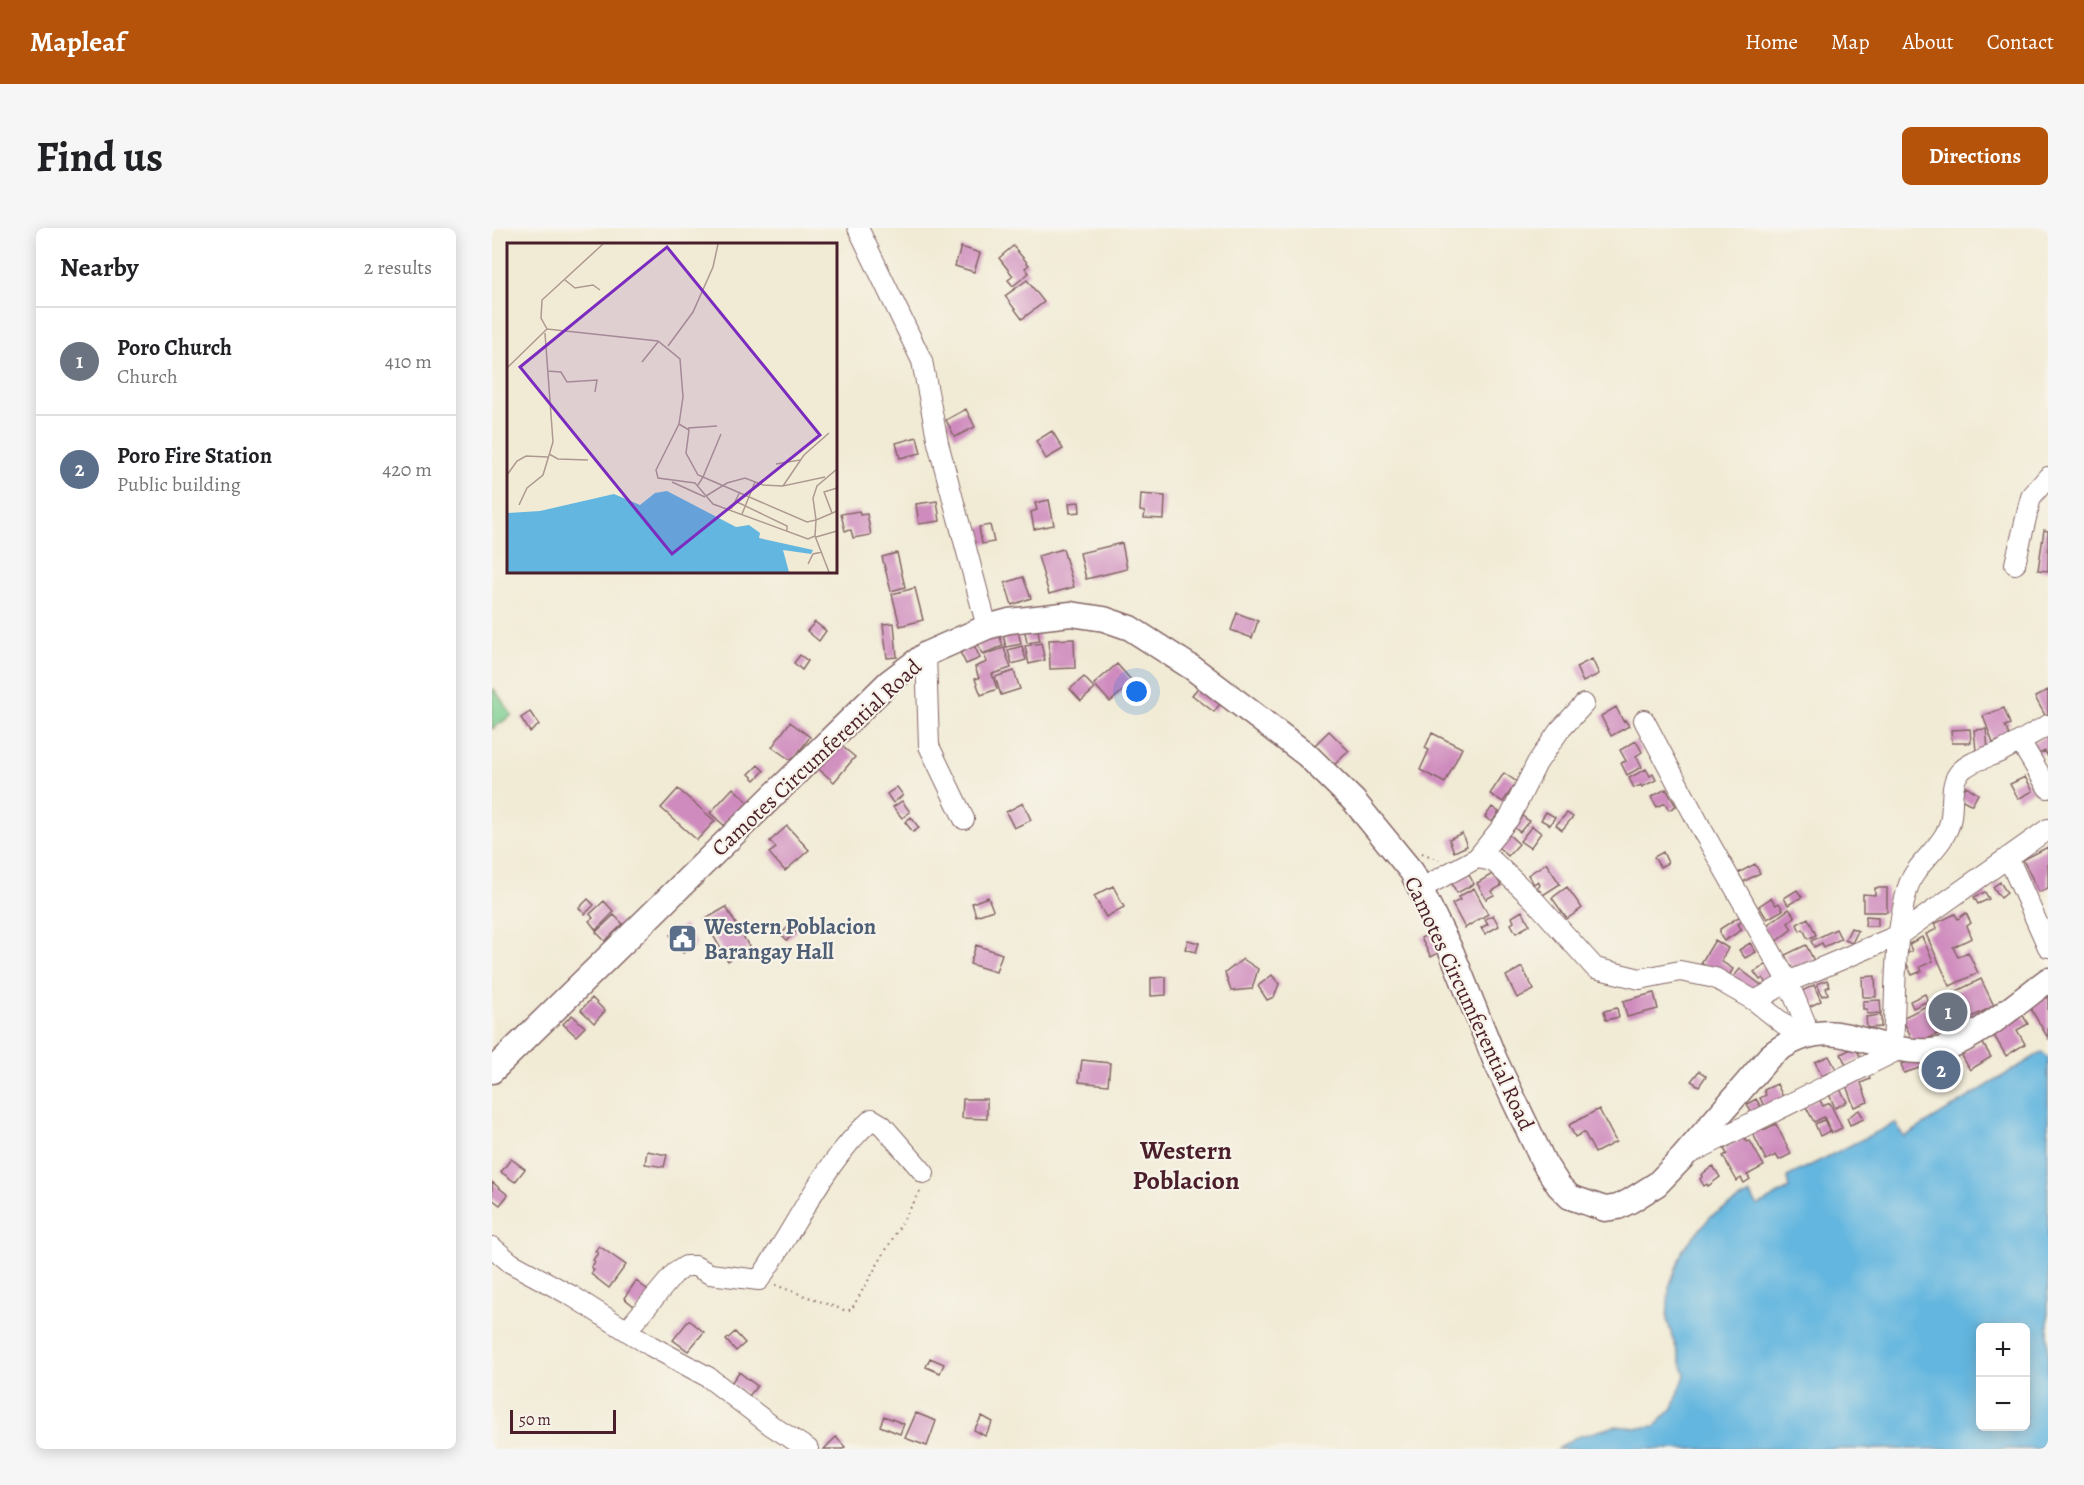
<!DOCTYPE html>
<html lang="en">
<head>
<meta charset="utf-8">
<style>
  :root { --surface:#fff; --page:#f6f6f6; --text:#202124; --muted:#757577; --line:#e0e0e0; --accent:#b45309 }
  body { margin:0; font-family:Alegreya,serif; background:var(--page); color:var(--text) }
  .controls { position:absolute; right:18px; bottom:18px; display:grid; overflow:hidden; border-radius:9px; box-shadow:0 3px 15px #0003 }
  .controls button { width:54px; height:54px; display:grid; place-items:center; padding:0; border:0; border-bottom:2px solid var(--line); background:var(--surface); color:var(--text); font:30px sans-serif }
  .scale { position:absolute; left:18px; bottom:15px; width:106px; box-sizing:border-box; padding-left:6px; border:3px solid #4a1f2b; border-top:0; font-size:16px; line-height:21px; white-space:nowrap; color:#4a1f2b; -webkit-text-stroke:4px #f7f3e8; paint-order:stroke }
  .you { position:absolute; left:645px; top:464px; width:21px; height:21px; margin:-15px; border:4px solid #fff; border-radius:50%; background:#1a73e8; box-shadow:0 0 0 9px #1a73e833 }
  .badge { display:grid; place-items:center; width:39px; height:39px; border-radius:50%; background:var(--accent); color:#fff; font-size:20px; font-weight:700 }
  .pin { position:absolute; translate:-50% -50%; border:3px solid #fff; box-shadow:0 2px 6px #0006 }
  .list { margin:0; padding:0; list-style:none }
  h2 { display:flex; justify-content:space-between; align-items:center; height:78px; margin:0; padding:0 24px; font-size:26px }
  h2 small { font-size:20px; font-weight:400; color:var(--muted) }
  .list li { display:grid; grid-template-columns:39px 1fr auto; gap:18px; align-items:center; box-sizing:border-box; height:108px; padding:0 24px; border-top:2px solid var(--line) }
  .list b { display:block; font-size:22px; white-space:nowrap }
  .list p { margin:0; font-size:20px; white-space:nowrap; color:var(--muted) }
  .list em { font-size:20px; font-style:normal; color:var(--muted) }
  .map { position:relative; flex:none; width:1556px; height:1221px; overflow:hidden; border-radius:9px }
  header { display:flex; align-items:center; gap:36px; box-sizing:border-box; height:84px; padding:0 30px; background:var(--accent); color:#fff }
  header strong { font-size:28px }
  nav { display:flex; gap:33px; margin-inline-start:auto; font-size:21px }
  .intro { display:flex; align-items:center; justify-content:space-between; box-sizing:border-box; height:144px; padding:0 36px }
  h1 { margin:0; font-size:42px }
  .button { padding:15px 27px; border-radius:9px; background:var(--accent); color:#fff; font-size:21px; font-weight:700 }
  main { display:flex; gap:36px; padding:0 36px }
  aside { flex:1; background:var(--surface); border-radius:9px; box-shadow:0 3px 15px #0003 }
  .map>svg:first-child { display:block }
  .green { fill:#7cce90; stroke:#63765e; stroke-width:1.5 }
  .water { fill:#63b6df; stroke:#566a85; stroke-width:1.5; fill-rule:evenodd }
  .building { fill:#cf8bbe }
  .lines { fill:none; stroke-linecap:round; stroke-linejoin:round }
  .minor-casing { stroke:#846666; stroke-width:22 }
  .major-casing { stroke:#846666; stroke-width:27 }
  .path { stroke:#846666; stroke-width:2; stroke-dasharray:1.5 4.5; stroke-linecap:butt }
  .minor { stroke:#fff; stroke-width:20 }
  .major { stroke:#fff; stroke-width:24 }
  .labels { text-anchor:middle; stroke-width:4.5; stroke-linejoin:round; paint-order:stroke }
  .street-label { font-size:22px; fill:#4a1f2b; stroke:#f7f3e8 }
  .service-label { font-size:22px; font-weight:bold; fill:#4e5e75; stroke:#f7f3e8; text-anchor:start }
  .quarter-label { font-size:26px; font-weight:bold; fill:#4a1f2b; stroke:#f7f3e8 }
  .inset-road { fill:none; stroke:#ae9991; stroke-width:1.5 }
  .view { fill:#7b2cbf; fill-opacity:0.15; stroke:#7b2cbf; stroke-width:3 }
  .inset-edge { fill:none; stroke:#4a1f2b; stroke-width:3 }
</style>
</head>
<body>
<header>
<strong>Mapleaf</strong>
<nav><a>Home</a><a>Map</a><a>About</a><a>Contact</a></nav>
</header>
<div class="intro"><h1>Find us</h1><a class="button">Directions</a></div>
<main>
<aside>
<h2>Nearby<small>2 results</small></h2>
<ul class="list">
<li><span class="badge" style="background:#6b7280">1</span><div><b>Poro Church</b><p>Church</p></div><em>410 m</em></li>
<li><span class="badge" style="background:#5c6f8a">2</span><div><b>Poro Fire Station</b><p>Public building</p></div><em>420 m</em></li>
</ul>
</aside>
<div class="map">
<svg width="1556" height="1221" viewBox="0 0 1556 1221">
  <rect width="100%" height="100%" fill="#f7f3e8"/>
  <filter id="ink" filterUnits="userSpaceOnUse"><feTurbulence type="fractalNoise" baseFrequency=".0167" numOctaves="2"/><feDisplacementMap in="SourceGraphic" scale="12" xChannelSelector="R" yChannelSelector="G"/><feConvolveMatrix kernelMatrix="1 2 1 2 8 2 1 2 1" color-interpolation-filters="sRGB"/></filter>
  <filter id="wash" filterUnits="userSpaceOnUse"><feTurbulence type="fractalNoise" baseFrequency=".008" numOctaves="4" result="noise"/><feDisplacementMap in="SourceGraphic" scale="24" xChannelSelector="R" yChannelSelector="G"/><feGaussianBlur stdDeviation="1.35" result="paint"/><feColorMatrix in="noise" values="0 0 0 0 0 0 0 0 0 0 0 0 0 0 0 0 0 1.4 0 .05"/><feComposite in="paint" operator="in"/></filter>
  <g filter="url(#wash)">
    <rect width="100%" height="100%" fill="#f1ebd5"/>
    <path class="green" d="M2,461L20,487L0,501V462Z"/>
    <path class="water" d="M1550,824L1556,830V1221H1065L1082,1210L1123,1198L1147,1200L1163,1198L1181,1180L1193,1147L1175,1092L1177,1059L1191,1021L1219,988L1258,966L1266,978L1297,960L1295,949L1403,895L1412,909ZM1488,1100H1534V1198H1488Z"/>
    <g id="blocks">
      <path class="building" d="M521,18L537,37L533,40L537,45L521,58L516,52L521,48L507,30Z
        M469,19L488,25L482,44L463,38Z
        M535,52L552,74L530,91L513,68Z
        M474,181L483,199L463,209L454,192Z
        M560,203L571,221L554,231L544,213Z
        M425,209L429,225L408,230L404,215Z
        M649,266L673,268L672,291L652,290L653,284L648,283Z
        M557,272L562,297L542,301L539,284L545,282L543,275Z
        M445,273L448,293L427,296L424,276Z
        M587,274L588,284L578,285L577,275Z
        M367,283L368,287L375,286L379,307L361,310L359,302L353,303L349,286Z
        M498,297L502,314L490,316L487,299Z
        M1552,302L1556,303V343L1546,342Z
        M630,315L635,341L594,351L588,325Z
        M571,321L582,359L557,366L546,328Z
        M405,325L413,359L399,363L390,329Z
        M531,349L539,370L520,377L513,355Z
        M423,360L431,392L408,398L400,366Z
        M745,385L766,393L760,410L739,402Z
        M323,394L334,403L327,413L315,403Z
        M402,395L405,429L395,430L391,396Z
        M545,398L548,413L535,415L532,400Z
        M526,403L529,416L514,419L511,407Z
        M507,406L511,418L490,426L485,413Z
        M582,411L583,440L558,441L557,412Z
        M549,415L553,432L537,436L533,418Z
        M482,417L488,430L474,436L468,424Z
        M530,418L534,432L520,436L516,422Z
        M512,420L519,440L500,446L505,461L489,467L483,451L487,450L483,439L495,434L492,427Z
        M308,427L316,433L310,442L302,435Z
        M1100,431L1107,446L1091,454L1084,439Z
        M625,436L641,454L618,474L602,456Z
        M522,443L528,461L509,467L503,449Z
        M592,449L603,461L589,473L578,461Z
        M710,455L731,472L722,484L700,467Z
        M1556,462V487L1554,489L1543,469Z
        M1124,479L1131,493L1133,492L1137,498L1119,508L1109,488Z
        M1512,480L1518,496L1513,498L1518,509L1501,515L1491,488Z
        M38,484L47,497L38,504L29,490Z
        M298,494L318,509L300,533L280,519Z
        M1478,501L1479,515H1460L1459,502Z
        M1494,501L1496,521L1484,523L1482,502Z
        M837,503L857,523L841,538L822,518Z
        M940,505L970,520L953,555L928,542L937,522L933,520Z
        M1556,506V529L1553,523L1543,528L1537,517Z
        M1144,513L1150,524L1144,528L1150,539L1135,547L1129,535L1134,533L1128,522Z
        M345,514L363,529L342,554L324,539Z
        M266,537L272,543L263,552L257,546Z
        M1154,541L1158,548L1161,546L1164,552L1150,559L1149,557L1142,560L1137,550Z
        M1012,545L1025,554L1011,574L998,566Z
        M1533,549L1541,563L1526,571L1518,556Z
        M1474,558L1486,566L1480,577L1467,570Z
        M405,559L411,567L401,575L395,566Z
        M241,560L257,575L235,600L218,585Z
        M186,561L223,593L205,612L169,580Z
        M1174,561L1184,578L1177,582L1173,575L1165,579L1159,569Z
        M410,573L418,584L410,590L401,579Z
        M531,575L539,592L522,600L514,584Z
        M1000,579L1007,584L1000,594L993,589Z
        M1054,584L1063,589L1058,597L1049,592Z
        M1075,585L1081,589L1070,602L1064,597Z
        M1029,587L1037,593L1028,604L1020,598Z
        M419,589L427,600L421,604L413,594Z
        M295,598L317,622L293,643L277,625L284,620L278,613Z
        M1040,598L1049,605L1038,620L1028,613Z
        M970,605L975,618L962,624L957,611Z
        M1016,606L1027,616L1016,628L1005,618Z
        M1556,619V660L1547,664L1531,632Z
        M1171,624L1176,635L1168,639L1162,629Z
        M1054,635L1068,656L1051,667L1045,659L1048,657L1046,653L1042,656L1036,647Z
        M1263,636L1268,645L1251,654L1246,645Z
        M976,645L982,656L965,665L959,654Z
        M1002,645L1009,658L1000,663L1002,667L994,671L985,655Z
        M1508,654L1515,665L1509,670L1501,659Z
        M621,658L632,679L614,689L602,668Z
        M1075,659L1090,680L1075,691L1060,670Z
        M982,660L996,686L973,700L960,676L968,672L966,669Z
        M1383,660H1395V684H1371V666L1383,667Z
        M1305,662L1310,669L1296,677L1292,670Z
        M1493,664L1497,671L1486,676L1482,669Z
        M496,669L501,682L484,688L480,675Z
        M1279,670L1284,677L1287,675L1291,682L1275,691L1267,678Z
        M96,671L102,677L93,686L87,680Z
        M112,673L122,684L104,702L97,693L101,690L98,686Z
        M234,679L258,720L236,733L212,692Z
        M1297,681L1303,689L1296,695L1300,701L1282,715L1271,700Z
        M1030,683L1038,697L1024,705L1019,696L1022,694L1020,689Z
        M1474,685L1479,695L1475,698L1480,710L1461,719L1466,729L1476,724L1486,745L1458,758L1434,706L1445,701L1442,696L1463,686L1466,691Z
        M122,687L131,696L113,713L104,704Z
        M1001,687L1007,698L993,706L989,700L996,696L993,691Z
        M1248,688L1251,693L1246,696L1250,702L1232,713L1228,707V701Z
        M1374,688L1386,689V698H1373Z
        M1316,690L1324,707L1316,711L1311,701L1308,703L1305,696Z
        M302,693L308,700L295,712L289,706Z
        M192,697L205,716L191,725L178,707Z
        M1359,700L1366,703L1360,715L1353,712Z
        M1344,701L1349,711L1332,719L1330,715L1322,719L1319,713Z
        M943,702L954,721L939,729L929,710Z
        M1430,709L1441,733L1428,739L1430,743L1420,747L1411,728L1420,723L1417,716Z
        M696,712L707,715L704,724L693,721Z
        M1223,712L1236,720L1229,733L1241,741L1235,751L1209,735Z
        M1258,715L1264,724L1253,730L1247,722Z
        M484,717L510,726L504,744L478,736Z
        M1314,717L1322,733L1301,743L1293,727Z
        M751,731L766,741L760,761L739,763L733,745Z
        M1275,736L1285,751L1276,757L1271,750L1268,752L1262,744Z
        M1030,739L1042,762L1025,770L1014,748Z
        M1248,741L1269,757L1260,768L1239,752Z
        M780,747L787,756L782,769L775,772L766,758Z
        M1383,748L1384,769H1371L1370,749Z
        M674,749V767L659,768V750Z
        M1489,751L1502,778L1423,817L1410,790Z
        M1335,752L1338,758L1334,760L1336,766L1330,768L1325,756Z
        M1322,757L1329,773L1315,780L1308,764Z
        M1556,764V810L1536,776Z
        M1162,765L1166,781L1135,789L1131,773Z
        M1433,766L1436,773L1421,780L1418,773Z
        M100,770L113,783L102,795L89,782Z
        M1388,772L1389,785L1375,786V781H1371V773Z
        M1125,780L1127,789L1114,792L1112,783Z
        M1530,786L1536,796L1525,802L1533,816L1514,828L1500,804Z
        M80,787L93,799L84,808L71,796Z
        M1389,787V799L1375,800L1374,789Z
        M1490,814L1499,829L1478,842L1469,826Z
        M1363,819L1369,830L1354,837L1349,826Z
        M1337,828L1344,841L1330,848L1323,834Z
        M1434,829L1437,837L1412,845L1409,836Z
        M590,832L618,835L616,857L587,854Z
        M1455,832L1460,845L1443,851L1438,839Z
        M1207,843L1214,848L1207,858L1199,853Z
        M1375,843L1378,851L1369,855L1376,874L1362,879L1352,852Z
        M1285,856L1292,871L1273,880L1268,870L1274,867L1272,862Z
        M1348,861L1355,874L1343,880L1337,866Z
        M1327,870L1331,878L1338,875L1350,900L1340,905L1332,889L1322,894L1313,877Z
        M471,871H495V891L470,890Z
        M1264,871L1269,879L1259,884L1255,876Z
        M1107,881L1124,914L1103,925L1092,904L1083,909L1077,897Z
        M1367,882L1372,891L1358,897L1355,890Z
        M1332,892L1338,903L1328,908L1323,896Z
        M1284,896L1299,926L1287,932L1284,927L1274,932L1259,902L1269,897L1272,902Z
        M1252,909L1255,914L1258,913L1272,938L1255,947L1258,951L1252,955L1249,950L1245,953L1231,928L1235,926L1232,921Z
        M155,923L175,927L172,939L153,936Z
        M19,931L33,941L23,954L9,944Z
        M1221,938L1228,949L1216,958L1215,956L1212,958L1208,951L1210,949L1209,947Z
        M0,954L16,967L8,977L0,971Z
        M107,1018L134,1037L117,1060L99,1046L102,1042L99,1039L103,1034L101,1032L106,1025L103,1023Z
        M144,1053L160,1065L147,1082L132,1070Z
        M197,1092L212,1104L196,1123L181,1112Z
        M243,1104L253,1115L244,1123L234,1112Z
        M438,1130L452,1136L448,1145L434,1139Z
        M247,1144L265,1158L257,1168L239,1155Z
        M424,1185L444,1193L435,1218L413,1210Z
        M392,1188L412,1196L408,1206L388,1198Z
        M490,1188L501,1194L493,1208L482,1202Z
        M344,1209L353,1219L351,1221H332Z"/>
    </g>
  </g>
  <g filter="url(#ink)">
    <use href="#blocks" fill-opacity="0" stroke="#846666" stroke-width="1.5"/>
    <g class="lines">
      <defs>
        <path id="minor" d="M366,0L430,133L446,215L495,399
          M1523,336L1539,269L1556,249
          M434,426L437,518L472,591
          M1528,513L1556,560
          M1516,629L1556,719
          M985,630L1018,589L1045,535L1067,503L1092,476
          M930,660L985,630L1001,633L1042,672L1103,740L1148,751L1188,743L1223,750L1263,773L1296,754L1209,600L1152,492
          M1263,773L1308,809
          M1313,807V794L1296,754L1407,707L1556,601
          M1401,819C1404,766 1401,710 1416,659C1424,634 1452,619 1458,594C1462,579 1457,557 1467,545C1477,533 1495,530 1508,524C1524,516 1540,506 1556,497
          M1195,927L1410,820
          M0,1019L19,1035L80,1068L159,1118L216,1149L280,1198L316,1221
          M135,1102L183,1045L194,1038H203L218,1046L267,1052C305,998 331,935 380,891L390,897L432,945"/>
        <path id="major" d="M0,843L397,454L434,426L495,399L517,393L579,386L612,391L638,400L702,441L815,527L862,573L920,644L960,725L1003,832L1052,935L1067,958L1078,969L1113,981L1126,979L1138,973L1165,956L1191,929L1278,828C1340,778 1374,827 1439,823C1475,820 1527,773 1556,752"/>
      </defs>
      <use href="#minor" class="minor-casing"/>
      <use href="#major" class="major-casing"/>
      <path class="path" d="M930,625L947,632
        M283,1057L352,1082H359L429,962"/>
      <use href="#minor" class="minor"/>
      <use href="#major" class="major"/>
    </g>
  </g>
  <defs>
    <symbol id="civic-square" viewBox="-11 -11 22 22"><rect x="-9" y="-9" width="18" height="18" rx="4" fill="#5c6f8a" stroke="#f7f3e8"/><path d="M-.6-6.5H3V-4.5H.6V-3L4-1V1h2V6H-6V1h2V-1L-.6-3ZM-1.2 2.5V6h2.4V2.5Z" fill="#fff"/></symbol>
  </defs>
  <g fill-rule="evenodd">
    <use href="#civic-square" x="174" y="694" width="33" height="33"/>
  </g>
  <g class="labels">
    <g class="street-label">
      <text transform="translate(324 529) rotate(-43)" y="8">Camotes Circumferential Road</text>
      <text transform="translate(978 775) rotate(65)" y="8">Camotes Circumferential Road</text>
    </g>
    <g class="service-label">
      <text x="212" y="706">Western Poblacion<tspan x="212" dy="25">Barangay Hall</tspan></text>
    </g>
    <g class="quarter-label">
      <text x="694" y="931">Western<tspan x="694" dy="30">Poblacion</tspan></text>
    </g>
  </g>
  <g transform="translate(15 15)">
    <rect width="330" height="330" fill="#f1ebd5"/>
    <path d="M160,248L229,284L242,282L253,290L252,295L306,307L304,311L276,307L282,329H0V270L33,268L107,251L133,262L148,250Z" fill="#63b6df"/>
    <path class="inset-road" d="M58,37L68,45L86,42L93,47M40,86L34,75L35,57L96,1M161,103L186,69L206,24L211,1M135,119L151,99M0,125L40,86L151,98L173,116L176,154L172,181L149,227L151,235L188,240L206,261L301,296L308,293L309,277L330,268M40,128L54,129L60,139L90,137L88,149M172,181L182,187L179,210L191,232L196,234L214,191M181,185L210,183M42,211L51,216L81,217M269,221L293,217M0,232L10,218L19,213L41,214M318,234L276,243L297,212L322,190M165,239L198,254M191,242L196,234L300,279L309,277L306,255L310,243L330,226M199,253L220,240L238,235L256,242L276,243M228,258L280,283V288M12,262L20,245L36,232L46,199L38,90M224,266L233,249M325,270L317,249L330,245M235,271L248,239M308,293L322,329M309,294L330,288M301,321L306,311L315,309"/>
    <path class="view" d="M160,4L313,192L165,311L13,124Z"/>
    <rect width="330" height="330" class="inset-edge"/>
  </g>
</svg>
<div class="controls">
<button>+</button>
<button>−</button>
</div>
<div class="scale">50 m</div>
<div class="you"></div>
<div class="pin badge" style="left:1456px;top:784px;background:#6b7280">1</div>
<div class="pin badge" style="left:1449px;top:842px;background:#5c6f8a">2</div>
</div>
</main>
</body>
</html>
